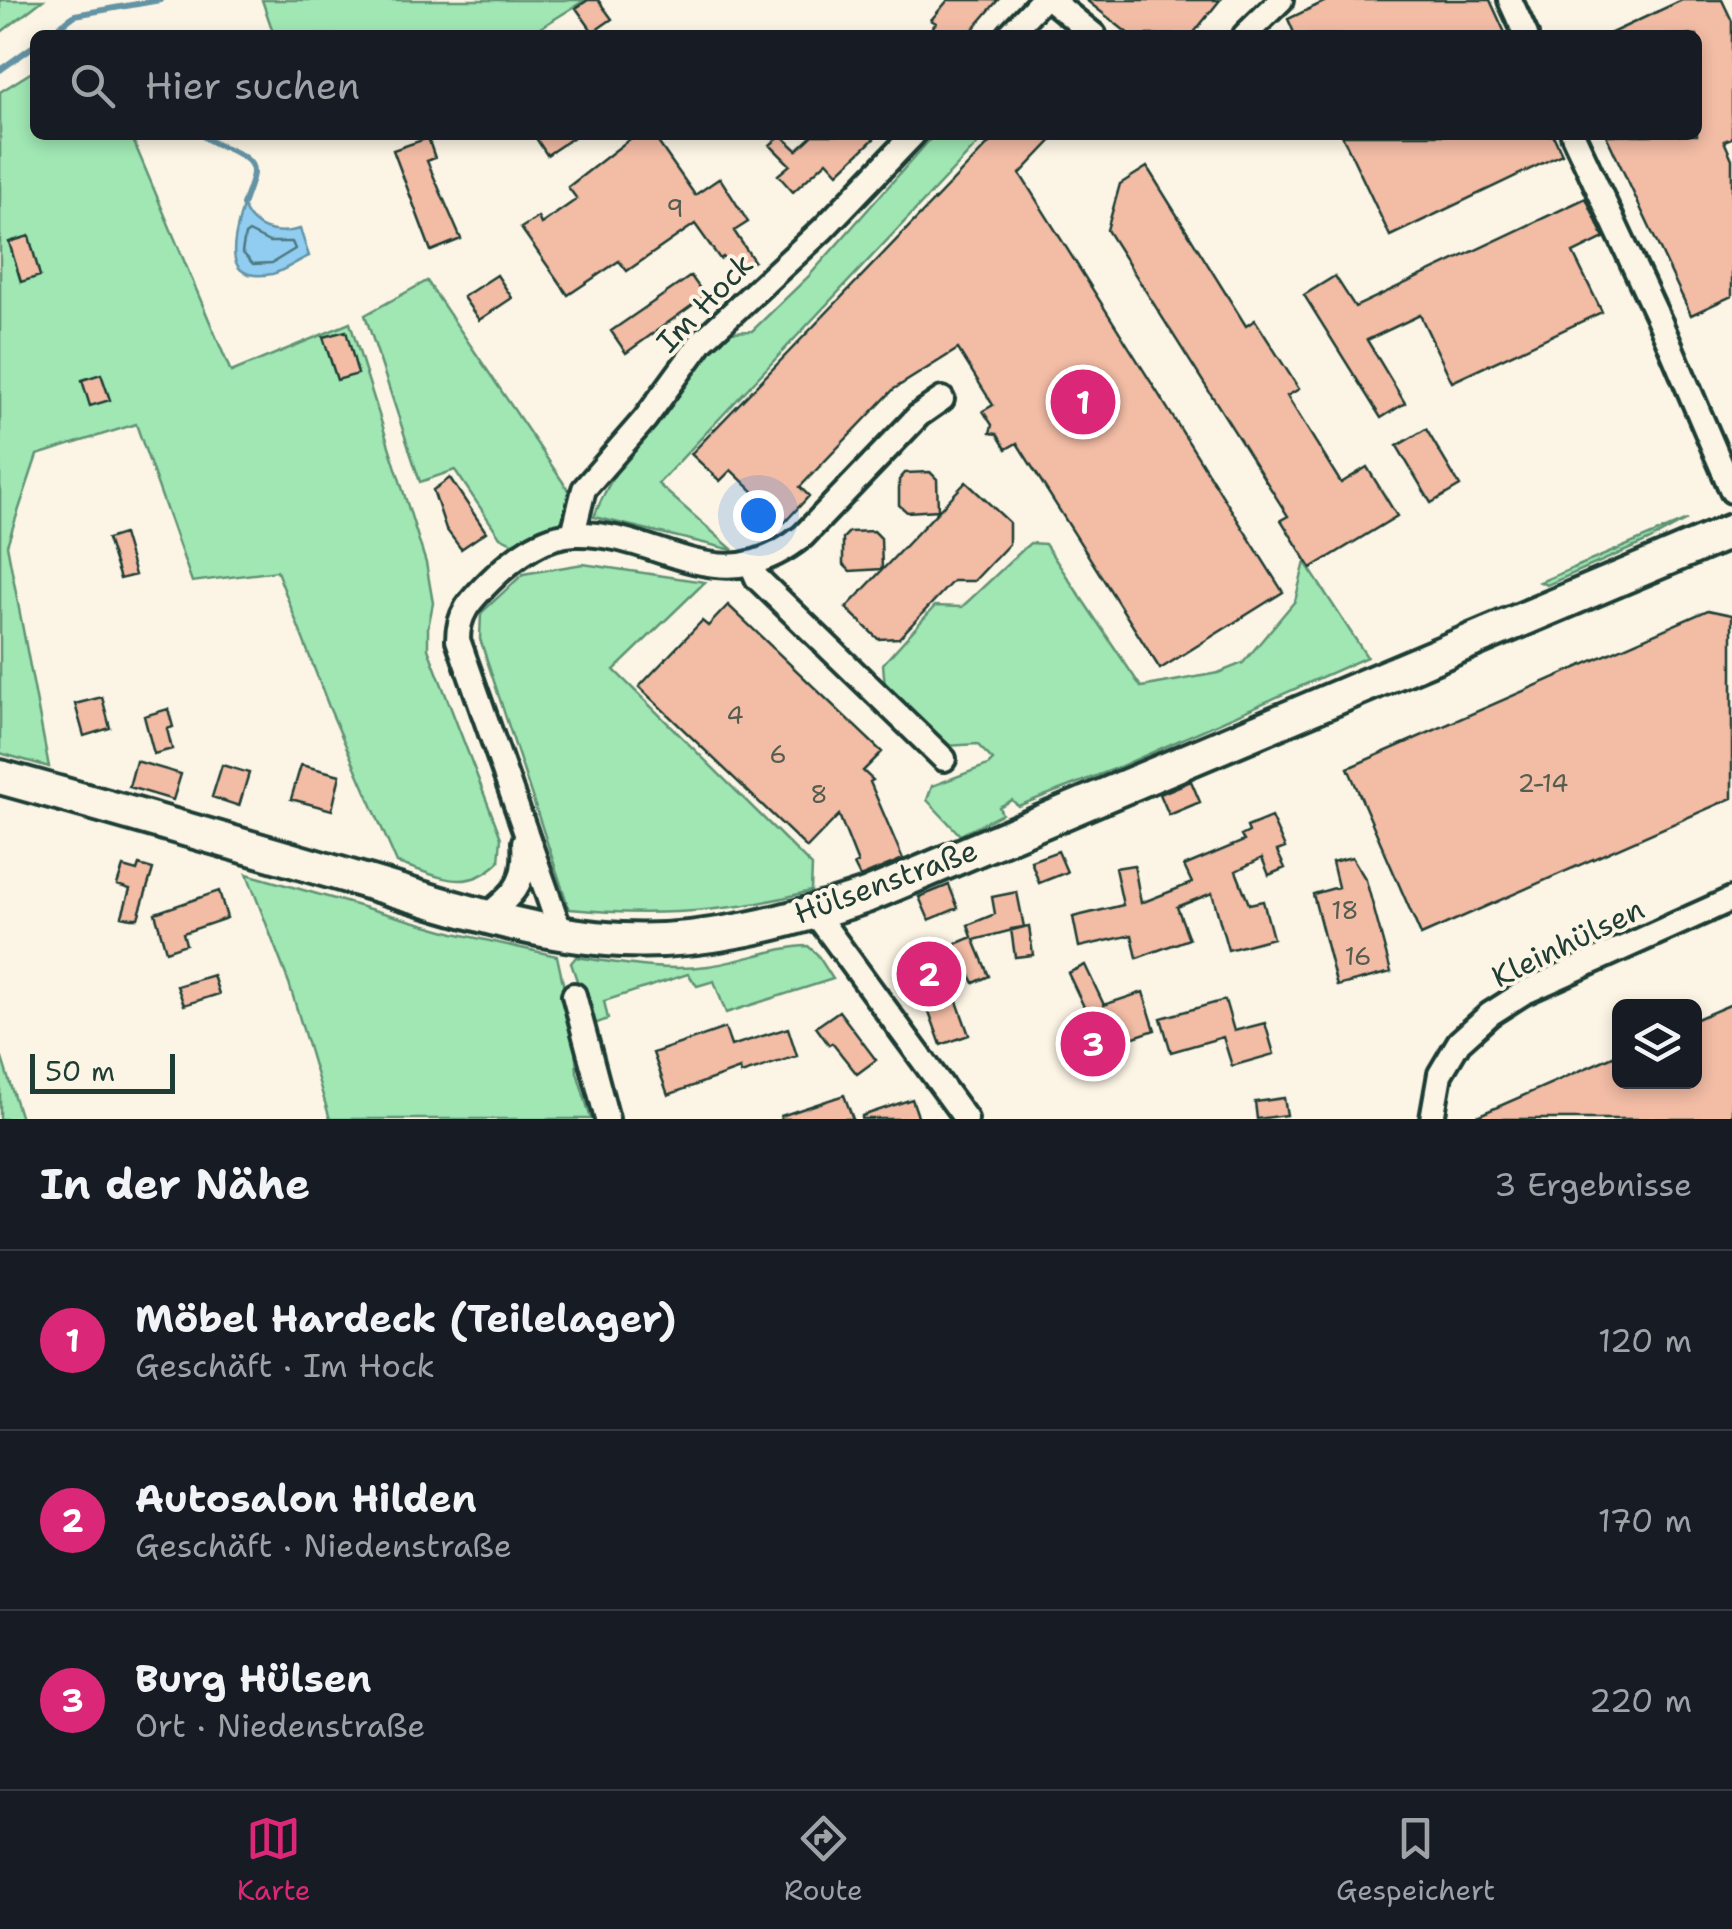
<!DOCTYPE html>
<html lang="de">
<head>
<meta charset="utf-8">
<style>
  :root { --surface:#171b24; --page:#242831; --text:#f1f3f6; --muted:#9ea1a6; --line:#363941; --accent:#db2777 }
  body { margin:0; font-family:"Shantell Sans",sans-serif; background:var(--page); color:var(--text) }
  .controls { position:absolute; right:30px; bottom:30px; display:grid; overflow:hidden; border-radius:15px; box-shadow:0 5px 15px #0003 }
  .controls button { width:90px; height:90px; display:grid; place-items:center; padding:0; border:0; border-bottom:2px solid var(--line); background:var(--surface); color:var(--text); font:50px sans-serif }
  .scale { position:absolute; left:30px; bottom:25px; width:145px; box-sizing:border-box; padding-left:10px; border:5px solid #1f3d34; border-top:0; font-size:28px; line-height:35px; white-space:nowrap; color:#1f3d34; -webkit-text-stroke:8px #fcf5e5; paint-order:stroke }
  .you { position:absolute; left:758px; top:515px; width:35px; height:35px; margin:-25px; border:8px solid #fff; border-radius:50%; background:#1a73e8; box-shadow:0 0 0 15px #1a73e833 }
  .badge { display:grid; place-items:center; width:65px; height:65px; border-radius:50%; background:var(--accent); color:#fff; font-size:32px; font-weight:700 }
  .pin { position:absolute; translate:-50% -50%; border:5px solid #fff; box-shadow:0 2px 10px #0006 }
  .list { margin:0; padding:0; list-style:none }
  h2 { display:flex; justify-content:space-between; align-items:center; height:130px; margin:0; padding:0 40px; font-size:42px }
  h2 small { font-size:32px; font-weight:400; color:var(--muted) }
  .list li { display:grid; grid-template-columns:65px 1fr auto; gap:30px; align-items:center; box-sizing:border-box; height:180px; padding:0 40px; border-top:2px solid var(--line) }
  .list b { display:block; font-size:38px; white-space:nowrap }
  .list p { margin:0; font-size:32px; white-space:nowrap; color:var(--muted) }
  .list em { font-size:32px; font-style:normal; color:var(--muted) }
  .icon { flex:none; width:55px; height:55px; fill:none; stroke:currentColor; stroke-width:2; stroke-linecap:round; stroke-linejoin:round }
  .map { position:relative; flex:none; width:1732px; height:1119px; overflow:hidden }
  .search { position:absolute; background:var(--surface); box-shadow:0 5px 15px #0003; left:30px; right:30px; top:30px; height:110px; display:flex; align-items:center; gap:25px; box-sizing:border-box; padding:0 35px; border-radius:15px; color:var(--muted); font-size:38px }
  .sheet { height:670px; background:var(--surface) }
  nav { display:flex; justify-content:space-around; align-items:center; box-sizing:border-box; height:140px; border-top:2px solid var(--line); background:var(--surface); font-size:28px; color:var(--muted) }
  nav a { display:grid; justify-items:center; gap:5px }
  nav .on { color:var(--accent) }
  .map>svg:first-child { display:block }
  .green { fill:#a0e7b4; stroke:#609274; stroke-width:2.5 }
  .water { fill:#91cdf1; stroke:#6393a5; stroke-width:2.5 }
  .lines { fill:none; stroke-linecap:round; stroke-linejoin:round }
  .shore { stroke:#4d7780; stroke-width:2.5 }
  .stream { stroke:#6393a5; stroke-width:6 }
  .building { fill:#f2bca5; stroke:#1f3d34; stroke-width:2.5 }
  .street-casing { stroke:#1f3d34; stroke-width:30 }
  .secondary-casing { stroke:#1f3d34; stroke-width:40 }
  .street { stroke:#fcf5e5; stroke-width:22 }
  .secondary { stroke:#fcf5e5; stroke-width:32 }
  .labels { text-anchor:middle; stroke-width:8; stroke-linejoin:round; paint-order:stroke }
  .number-label { font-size:25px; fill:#545d50 }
  .street-label { font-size:30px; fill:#1f3d34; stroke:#fcf5e5 }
</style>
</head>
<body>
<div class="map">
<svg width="1732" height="1119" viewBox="0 0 1732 1119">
  <rect width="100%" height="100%" fill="#fcf5e5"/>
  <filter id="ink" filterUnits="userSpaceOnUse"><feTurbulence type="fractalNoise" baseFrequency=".01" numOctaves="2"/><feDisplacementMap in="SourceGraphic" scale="20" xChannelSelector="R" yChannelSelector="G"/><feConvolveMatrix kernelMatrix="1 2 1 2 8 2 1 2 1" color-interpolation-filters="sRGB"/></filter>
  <g filter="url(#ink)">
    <path class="green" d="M0,0H43L0,33Z
      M262,0H585L529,35H274Z
      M35,70V135H131L231,372L350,323L426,563L433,603L428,628V649L501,838L499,862C465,895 438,875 397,863L329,707L277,571L192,582L136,424L37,455L7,545L49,767L0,753V92Z
      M934,135H986L658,484L733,550L594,517C621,447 679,389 727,332L752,331L809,276Z
      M427,281L571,494L562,523L512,543L500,537L455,470L420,482L365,315Z
      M1687,520L1648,541L1547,585L1540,582Z
      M1030,543L1045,544L1141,687L1218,673L1243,663L1295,601L1305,562L1367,657L1117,768L1018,806L1012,800L999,807L1002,814L960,835L927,800L932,786L988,765L993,760L977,744L947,746L885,687L883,664L935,606L962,607Z
      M583,564L705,582L614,670L812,866L811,891C731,913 652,917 569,909L480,639L481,613L523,574Z
      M247,874L454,933L557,956L574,1033L577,1072L591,1119H330L289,983Z
      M808,946L817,954L833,979L726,1013L714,981L697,986L688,974L604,1001L608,1019L592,1025L571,963L576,957C619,963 664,972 708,966C742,962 774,947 808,946Z
      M0,1052L21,1119H0Z"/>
    <path class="water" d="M243,205C252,230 276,236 300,229L309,256C297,261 284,271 272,274C217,284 236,235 243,205Z"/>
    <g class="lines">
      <path class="shore" d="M249,232L269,242H292L295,249L272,263L253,264L242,252L245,235Z"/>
      <path class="stream" d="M48,35L75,15L160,0
        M0,70L35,45
        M202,135C214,148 255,152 253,173C252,183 246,195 243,205"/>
    </g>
    <path class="building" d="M588,0H598L612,19L593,32L576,8Z
      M948,0H998L968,35H926L936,23L931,20Z
      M1086,0H1220L1192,35H1130Z
      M1328,0H1490L1506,35H1295L1288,19Z
      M1682,0H1722L1732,21V138L1724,141L1732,159V296L1691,315L1606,135H1697V35H1607Z
      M534,135H577L547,155Z
      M635,135H653L695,195L720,178L748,222L734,231L754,261L735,274L723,257L720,259L695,224L627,271L619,261L568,295L521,228L538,217L541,224L577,199L568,187Z
      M781,135L797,150L813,135H878L838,173L827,161L793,192L778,175L790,165L770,145Z
      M997,135H1057L1020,174L1283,592L1160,669L1017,443L1006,449L997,434L990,433L992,425L983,411L993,405L958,349L894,389L800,487L809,496L785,522L731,470L720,481L691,454Z
      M1342,135H1553L1562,154L1390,236Z
      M428,138L435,158L427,161L461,239L431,251L393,150Z
      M1147,167L1246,326L1255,320L1299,389L1287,396L1341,483L1367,467L1397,516L1311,568L1281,520L1288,516L1107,230L1120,184Z
      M1586,198L1604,238L1573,253L1602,312L1452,382L1420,315L1367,340L1405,403L1381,418L1304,295L1335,276L1355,307Z
      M29,236L40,276L21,282L9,242Z
      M497,275L512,298L479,320L463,297Z
      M691,276L705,296L626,353L611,331Z
      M346,331L358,374L337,380L323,337Z
      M101,374L110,400L90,406L82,380Z
      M1426,429L1460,486L1431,503L1397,446Z
      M930,472L937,479L938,510L907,512L899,505V480L905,473Z
      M450,478L486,532L461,549L446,529L433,490Z
      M966,482L1009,522V544L974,581H953L899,638L878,639L846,608Z
      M874,531L881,538L882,569L850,571L843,564V538L849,532Z
      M123,534L135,575L120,579L107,539Z
      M728,605L882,752L863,771L873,780L870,782L903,859L860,877L854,865L858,863L839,815L807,848L639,687L702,621L708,626Z
      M1708,610L1732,615V798L1421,935L1348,768Z
      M102,697L110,728L84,736L75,704Z
      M168,709L173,727L167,729L172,749L154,754L144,716Z
      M136,761L181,774L173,800L129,787Z
      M222,765L249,773L239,806L212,797Z
      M301,765L340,775L332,810L291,799Z
      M1191,781L1200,802L1169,815L1160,794Z
      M1271,817L1285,848L1277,851L1285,868L1269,875L1262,858L1236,871L1249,904L1263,901L1273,938L1228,950L1212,893L1177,907L1189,939L1137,958L1132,935L1079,947L1073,917L1123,905L1115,868L1134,865L1141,903L1192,883L1184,866L1244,841L1241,836L1249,832L1247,827Z
      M1058,851L1067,872L1039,883L1031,861Z
      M1352,857L1366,880L1391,972L1337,986L1313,894L1338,887L1332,862Z
      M139,865L153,869L138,918H131L122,916L130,889L117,885L123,867L137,871Z
      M949,885L958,908L929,920L919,897Z
      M219,891L227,918L183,933L186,944L166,951L155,913Z
      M1017,892L1024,927L974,940L989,976L974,983L955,944L972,937L968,925L995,914L992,897Z
      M1029,926L1033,955L1015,957L1011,929Z
      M939,951L969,1035L941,1045L926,1003L922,1005L905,966Z
      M1085,965L1104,1005L1143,992L1155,1030L1116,1043L1119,1051L1076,1065L1067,1038L1094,1028L1068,973Z
      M213,975L219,994L184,1005L177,986Z
      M1225,1000L1234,1031L1265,1023L1274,1054L1232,1066L1223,1037L1171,1052L1161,1018Z
      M1732,1004V1119H1470L1620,1053V1082H1694V1020Z
      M839,1011L876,1060L857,1074L832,1043L829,1045L816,1027Z
      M725,1028L731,1046L788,1028L797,1056L741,1074L740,1069L668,1095L653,1053Z
      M844,1095L853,1119H781V1116Z
      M1284,1098L1287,1115L1257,1119L1255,1102Z
      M912,1099L919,1119H862V1116Z"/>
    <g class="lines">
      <defs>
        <path id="street" d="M1051,0L1094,35
          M1510,0L1526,35
          M1009,35L1039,3
          M1245,35L1281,0
          M1573,135L1660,322L1732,491
          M573,534L584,489L645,419L702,341L823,229L913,135
          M751,564L757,578L944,759
          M815,913L966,1119
          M487,916C516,891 527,883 524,842
          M561,933L458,640C458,613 470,601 489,582C511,560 541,535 575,534C663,532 717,605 803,536L919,415L942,399
          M574,995L607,1119
          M1432,1119L1440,1074L1459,1042L1490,1014L1523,993L1732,899"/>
        <path id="secondary" d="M0,777C124,811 248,847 371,883C453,907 536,936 622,940C705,944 788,922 866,896L1732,531"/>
      </defs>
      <use href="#street" class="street-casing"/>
      <use href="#secondary" class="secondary-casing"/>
      <use href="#street" class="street"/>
      <use href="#secondary" class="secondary"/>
    </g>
  </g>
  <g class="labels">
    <g class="number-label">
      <text x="675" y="217">9</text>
      <text x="735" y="724">4</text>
      <text x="778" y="763">6</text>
      <text x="1543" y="792">2-14</text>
      <text x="819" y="803">8</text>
      <text x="1345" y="919">18</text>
      <text x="1358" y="965">16</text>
    </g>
    <g class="street-label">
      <text transform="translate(705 303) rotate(-46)" y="10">Im Hock</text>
      <text transform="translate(886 882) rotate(-20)" y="10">Hülsenstraße</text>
      <text transform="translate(1568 943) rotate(-26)" y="10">Kleinhülsen</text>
    </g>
  </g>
</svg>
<div class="controls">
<button><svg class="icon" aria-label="layers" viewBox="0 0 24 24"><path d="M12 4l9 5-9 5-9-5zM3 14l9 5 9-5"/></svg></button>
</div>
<div class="scale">50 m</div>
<div class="you"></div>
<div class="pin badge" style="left:1083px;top:402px">1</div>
<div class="pin badge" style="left:929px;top:974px">2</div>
<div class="pin badge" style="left:1093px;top:1044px">3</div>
<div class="search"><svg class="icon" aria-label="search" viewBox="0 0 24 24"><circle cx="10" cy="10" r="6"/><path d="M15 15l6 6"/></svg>Hier suchen</div>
</div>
<section class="sheet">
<h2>In der Nähe<small>3 Ergebnisse</small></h2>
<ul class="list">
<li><span class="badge">1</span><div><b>Möbel Hardeck (Teilelager)</b><p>Geschäft · Im Hock</p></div><em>120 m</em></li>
<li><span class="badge">2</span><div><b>Autosalon Hilden</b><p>Geschäft · Niedenstraße</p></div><em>170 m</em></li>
<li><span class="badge">3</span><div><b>Burg Hülsen</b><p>Ort · Niedenstraße</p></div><em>220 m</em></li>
</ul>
</section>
<nav>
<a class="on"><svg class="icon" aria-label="map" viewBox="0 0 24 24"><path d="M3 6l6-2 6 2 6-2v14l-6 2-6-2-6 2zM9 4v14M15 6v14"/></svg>Karte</a>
<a><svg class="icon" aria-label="directions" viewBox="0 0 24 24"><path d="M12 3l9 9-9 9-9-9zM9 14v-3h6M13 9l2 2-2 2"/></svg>Route</a>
<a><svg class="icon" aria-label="saved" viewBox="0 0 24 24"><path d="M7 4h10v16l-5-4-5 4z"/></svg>Gespeichert</a>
</nav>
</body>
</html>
